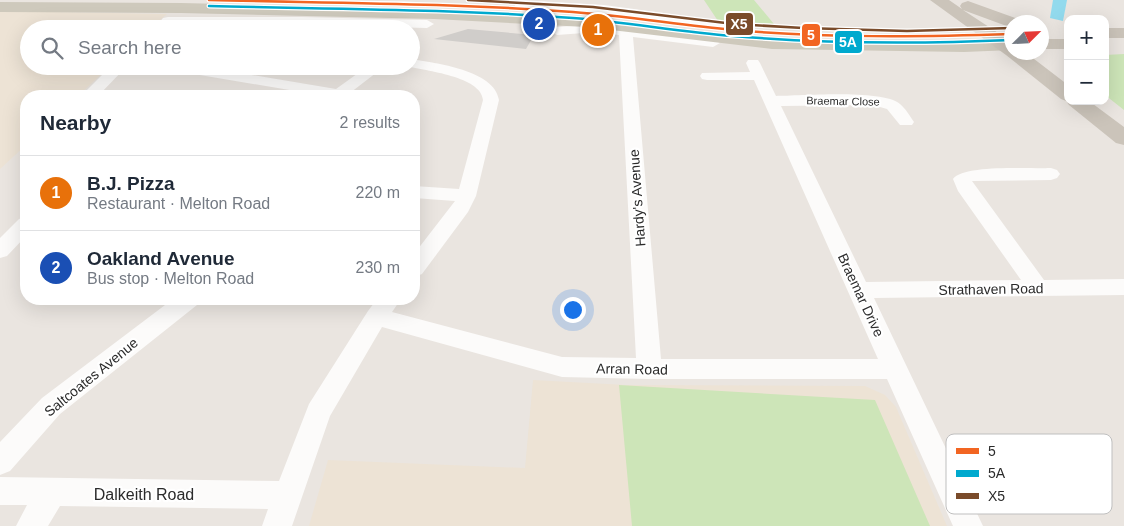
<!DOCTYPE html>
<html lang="en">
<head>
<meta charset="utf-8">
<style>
  :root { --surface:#fff; --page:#f6f6f7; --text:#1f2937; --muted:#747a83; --line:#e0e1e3; --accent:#6e6c6a }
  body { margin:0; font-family:Helvetica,sans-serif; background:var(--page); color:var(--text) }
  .controls { position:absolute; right:15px; top:15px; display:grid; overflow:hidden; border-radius:10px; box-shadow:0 5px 20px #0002 }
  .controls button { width:45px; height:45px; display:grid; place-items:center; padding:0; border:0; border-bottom:1px solid var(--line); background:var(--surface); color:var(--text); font:25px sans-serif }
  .compass { position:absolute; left:1004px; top:15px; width:45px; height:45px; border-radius:50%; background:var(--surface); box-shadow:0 5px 20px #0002; rotate:66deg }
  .you { position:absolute; left:572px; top:309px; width:18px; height:18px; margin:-12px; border:4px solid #fff; border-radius:50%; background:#1a73e8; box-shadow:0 0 0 8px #1a73e833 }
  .badge { display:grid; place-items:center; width:32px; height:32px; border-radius:50%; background:var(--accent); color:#fff; font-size:16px; font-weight:700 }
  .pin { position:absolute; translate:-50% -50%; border:2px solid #fff; box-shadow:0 1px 5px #0006 }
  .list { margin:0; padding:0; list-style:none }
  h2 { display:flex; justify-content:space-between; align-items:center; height:65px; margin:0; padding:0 20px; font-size:21px }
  h2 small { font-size:16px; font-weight:400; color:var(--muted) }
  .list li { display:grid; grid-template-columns:32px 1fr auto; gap:15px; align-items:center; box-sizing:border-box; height:75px; padding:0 20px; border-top:1px solid var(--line) }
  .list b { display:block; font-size:19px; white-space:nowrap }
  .list p { margin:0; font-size:16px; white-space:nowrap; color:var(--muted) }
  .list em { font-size:16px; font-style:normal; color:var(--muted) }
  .icon { flex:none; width:28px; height:28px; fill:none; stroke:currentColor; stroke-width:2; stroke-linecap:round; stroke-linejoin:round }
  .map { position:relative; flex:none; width:1124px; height:526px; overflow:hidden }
  .search { position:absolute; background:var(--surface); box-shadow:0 5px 20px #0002; left:20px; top:20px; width:400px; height:55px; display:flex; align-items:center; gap:12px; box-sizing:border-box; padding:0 18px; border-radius:28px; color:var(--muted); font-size:19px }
  .panel { position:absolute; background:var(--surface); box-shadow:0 5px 20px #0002; left:20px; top:90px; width:400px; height:215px; border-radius:20px }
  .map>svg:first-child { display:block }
  .education { fill:#ede3d5 }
  .green { fill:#cde5b8 }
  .water { fill:#92daed }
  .building { fill:#d0cdca }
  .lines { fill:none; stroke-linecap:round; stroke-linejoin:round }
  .minor { fill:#fcfbfa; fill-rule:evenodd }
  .primary { fill:#cec9bc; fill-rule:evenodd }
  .trunk { fill:#cbc4ba; fill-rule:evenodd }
  .bus-1-casing { stroke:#fff; stroke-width:5 }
  .bus-2-casing { stroke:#fff; stroke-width:5 }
  .bus-3-casing { stroke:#fff; stroke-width:5 }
  .bus-1 { stroke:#f26522; stroke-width:2.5 }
  .bus-2 { stroke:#00a9ce; stroke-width:2.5 }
  .bus-3 { stroke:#7a4b2a; stroke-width:2.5 }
  .labels { text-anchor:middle; stroke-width:4.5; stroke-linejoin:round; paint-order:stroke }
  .far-street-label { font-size:11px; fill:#2b2b2b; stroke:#fff }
  .street-label { font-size:14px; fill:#2b2b2b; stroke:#fff }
  .near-street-label { font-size:16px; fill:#2b2b2b; stroke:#fff }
  .key { fill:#fff; stroke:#bfbfbf; stroke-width:1 }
  .key-label { font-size:14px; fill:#2b2b2b }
  .line-badge { stroke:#fff; stroke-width:2 }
  .badge-label { font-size:14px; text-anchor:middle; font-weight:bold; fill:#fff }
</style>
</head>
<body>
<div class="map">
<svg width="1124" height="526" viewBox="0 0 1124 526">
  <rect width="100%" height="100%" fill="#eae5e0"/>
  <path class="education" d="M0,11L167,14L150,29H29V66H110L78,96H26V145L0,169Z
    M533,380L626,385L865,386L885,395L896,407L947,526H309L328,460L525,468Z"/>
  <path class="green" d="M704,0H754L774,24L718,21Z
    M1124,54V110L1105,95V55Z
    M619,385L875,400L930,526H632Z"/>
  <path class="water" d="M1053,0H1067L1063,21L1050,18Z"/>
  <path class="building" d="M468,29L534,35L526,49L434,39Z"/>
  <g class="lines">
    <path class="minor" d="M520,0L604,5L730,22L737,26L730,30L604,13L516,7L514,4L516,1Z
      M168,17H301L427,20L434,24L427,28L301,25H171L168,29H154L163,18Z
      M627,23L632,24L633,29L713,39L720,43L713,47L633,37L661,359H878L754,80H707L702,79L700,76L702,73L750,72L746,63L748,60H758L760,63L776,96C801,96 882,89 900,104C905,108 910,116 914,122L912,125H900L887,109L873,105L781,106L866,282L1021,280L958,191L953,179C963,164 1032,169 1051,168L1057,170L1060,174L1057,178L1051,180L972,181L1044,280L1124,279V295L874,298L983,526H953L887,379H649L562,377L382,327L330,416L292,526H262L268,509L60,506L48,526H16L27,505H0V477L279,481L309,404L368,311L377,299H401L392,312L562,357L636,358L619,35L597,32L557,35L550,31L557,27L597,24L620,27Z
      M411,59C435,63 495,70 499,100L476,196L468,212L422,274L414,277V254L455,201L414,198V186L459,189L483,100C481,76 425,71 407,66H411Z
      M111,66H127L98,96H81Z
      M198,66L336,89L368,66H385L346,96H325L194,74L189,73L187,70L189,67Z
      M26,217V236L7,256L0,258V238L19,219Z
      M173,299H200L197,305L60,414L10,471L0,475V442L42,398Z"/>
    <path class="primary" d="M0,2L181,3L434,9L586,17L772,39L1005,41L1011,42L1012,50L964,52L772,49L586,27L434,19L181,13L0,12Z"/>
    <path class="trunk" d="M930,0H949L962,9L960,6L962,3L968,1L1018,19L1020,22H1012V28L963,10L1012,42V52H1025L1068,85V101H1089L1124,127V145L1116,143L1069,105L1066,101L1061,99L1006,55Z
      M1105,28H1124V38H1105Z
      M1042,39H1068V49H1042Z"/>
    <defs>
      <path id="bus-1" d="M209,0C330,3 452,3 573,12C626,16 680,25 733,30C826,38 919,37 1012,34"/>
      <path id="bus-2" d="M209,6C330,9 452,9 573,18C626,22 680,32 733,36C826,44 919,44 1012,40"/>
      <path id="bus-3" d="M468,0L593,7L734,24L803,28L907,31L1012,28"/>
    </defs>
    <use href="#bus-1" class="bus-1-casing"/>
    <use href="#bus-2" class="bus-2-casing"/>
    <use href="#bus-3" class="bus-3-casing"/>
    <use href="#bus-1" class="bus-1"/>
    <use href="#bus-2" class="bus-2"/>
    <use href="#bus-3" class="bus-3"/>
  </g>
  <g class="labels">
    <g class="far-street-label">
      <text transform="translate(843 101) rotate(1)" y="4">Braemar Close</text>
    </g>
    <g class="street-label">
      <text transform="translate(637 198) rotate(-94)" y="5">Hardy's Avenue</text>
      <text transform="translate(991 289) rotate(-1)" y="5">Strathaven Road</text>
      <text transform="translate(861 295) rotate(65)" y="5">Braemar Drive</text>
      <text transform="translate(632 369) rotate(1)" y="5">Arran Road</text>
      <text transform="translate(91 377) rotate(-39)" y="5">Saltcoates Avenue</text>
    </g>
    <g class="near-street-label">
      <text x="144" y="500">Dalkeith Road</text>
    </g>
  </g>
  <rect x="946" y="434" width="166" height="80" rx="8" class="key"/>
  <rect x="956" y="448" width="23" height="6" fill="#f26522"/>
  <rect x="956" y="470" width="23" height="7" fill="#00a9ce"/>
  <rect x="956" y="493" width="23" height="6" fill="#7a4b2a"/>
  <g class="key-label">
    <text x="988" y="456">5</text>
    <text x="988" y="478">5A</text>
    <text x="988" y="501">X5</text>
  </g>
  <g class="line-badge">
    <rect x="725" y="12" width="29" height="24" rx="5" fill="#7a4b2a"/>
    <rect x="801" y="23" width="20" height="24" rx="5" fill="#f26522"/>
    <rect x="834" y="30" width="29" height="24" rx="5" fill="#00a9ce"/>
  </g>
  <g class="badge-label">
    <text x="739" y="29">X5</text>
    <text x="811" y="40">5</text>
    <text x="848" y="47">5A</text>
  </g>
</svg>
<div class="controls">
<button>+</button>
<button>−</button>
</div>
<svg class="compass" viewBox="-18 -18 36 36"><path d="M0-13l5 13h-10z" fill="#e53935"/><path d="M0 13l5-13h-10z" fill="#747a83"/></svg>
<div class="you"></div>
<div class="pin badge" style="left:598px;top:30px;background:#e8710a">1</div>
<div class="pin badge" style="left:539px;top:24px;background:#1a4fb4">2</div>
<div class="search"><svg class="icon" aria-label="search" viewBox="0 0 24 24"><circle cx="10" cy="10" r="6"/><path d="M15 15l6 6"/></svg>Search here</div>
<section class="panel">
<h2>Nearby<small>2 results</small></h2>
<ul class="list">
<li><span class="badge" style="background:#e8710a">1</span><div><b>B.J. Pizza</b><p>Restaurant · Melton Road</p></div><em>220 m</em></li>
<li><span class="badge" style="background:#1a4fb4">2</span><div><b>Oakland Avenue</b><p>Bus stop · Melton Road</p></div><em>230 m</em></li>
</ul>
</section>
</div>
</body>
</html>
